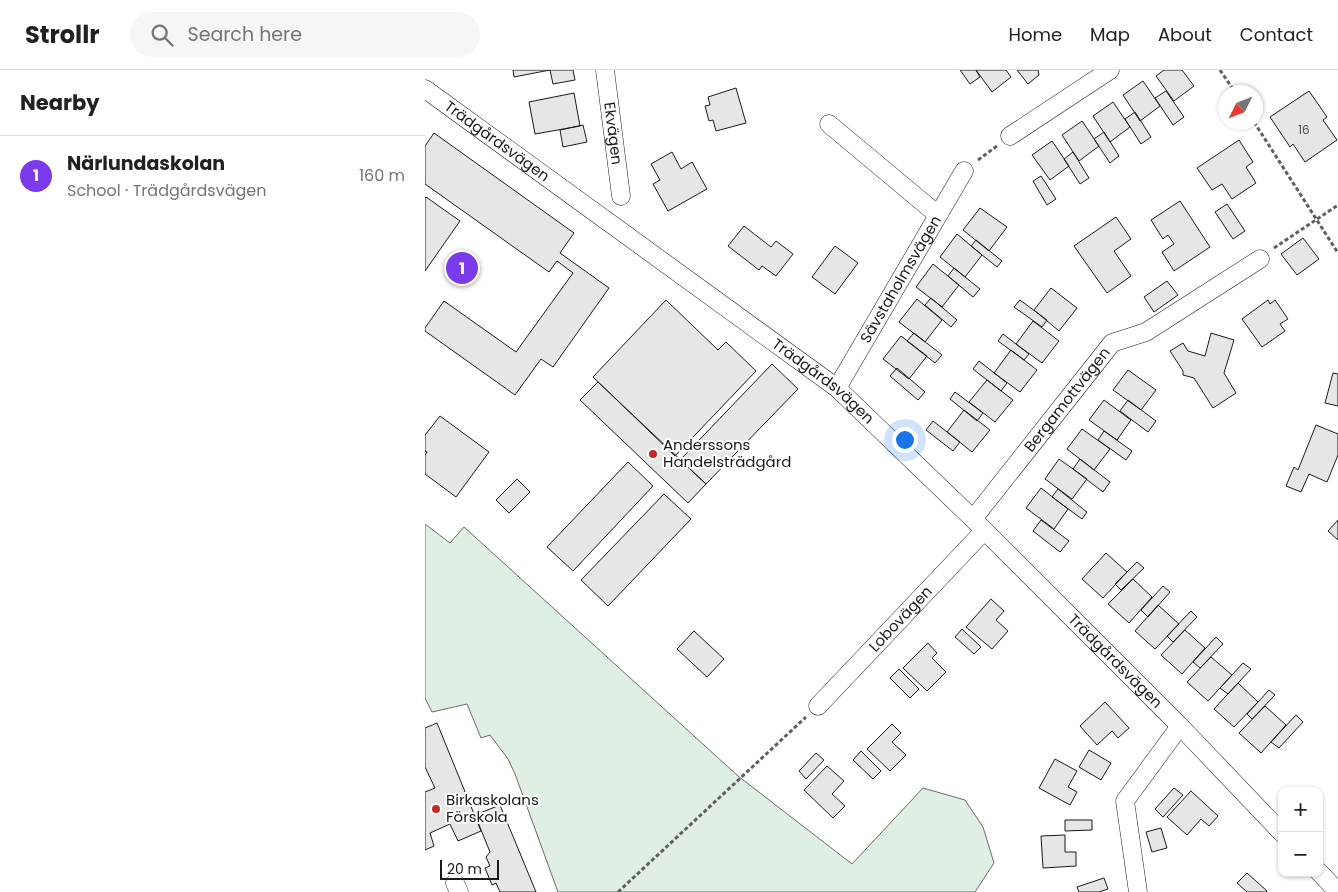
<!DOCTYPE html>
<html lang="en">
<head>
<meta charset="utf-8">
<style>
  :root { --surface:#fff; --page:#f6f6f6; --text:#202124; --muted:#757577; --line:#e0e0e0; --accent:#7c3aed }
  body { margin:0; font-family:Poppins,sans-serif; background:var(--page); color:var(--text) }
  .controls { position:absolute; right:15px; bottom:15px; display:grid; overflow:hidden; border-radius:10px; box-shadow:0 1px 4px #0004 }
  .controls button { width:45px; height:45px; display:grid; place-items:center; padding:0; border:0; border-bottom:1px solid var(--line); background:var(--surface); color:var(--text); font:25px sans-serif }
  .compass { position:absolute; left:793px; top:15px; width:45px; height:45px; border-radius:50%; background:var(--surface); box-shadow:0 1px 4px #0004; rotate:227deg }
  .scale { position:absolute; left:15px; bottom:12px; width:59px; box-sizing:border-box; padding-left:5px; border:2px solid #1a1a1a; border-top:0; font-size:14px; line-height:18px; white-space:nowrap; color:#1a1a1a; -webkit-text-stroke:4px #fff; paint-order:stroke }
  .you { position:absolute; left:479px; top:369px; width:18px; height:18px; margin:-12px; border:4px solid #fff; border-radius:50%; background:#1a73e8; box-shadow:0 0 0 8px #1a73e833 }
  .badge { display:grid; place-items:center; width:32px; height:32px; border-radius:50%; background:var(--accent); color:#fff; font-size:16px; font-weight:700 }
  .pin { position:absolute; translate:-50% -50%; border:2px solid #fff; box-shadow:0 1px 5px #0006 }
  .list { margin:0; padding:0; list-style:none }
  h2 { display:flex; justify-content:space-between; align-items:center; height:65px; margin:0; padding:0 20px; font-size:21px }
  h2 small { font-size:16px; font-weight:400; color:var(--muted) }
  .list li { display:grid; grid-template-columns:32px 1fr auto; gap:15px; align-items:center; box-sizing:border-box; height:80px; padding:0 20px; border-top:1px solid var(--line) }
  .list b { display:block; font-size:19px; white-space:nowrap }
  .list p { margin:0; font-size:16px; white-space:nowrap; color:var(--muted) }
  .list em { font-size:16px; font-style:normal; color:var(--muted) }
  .icon { flex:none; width:28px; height:28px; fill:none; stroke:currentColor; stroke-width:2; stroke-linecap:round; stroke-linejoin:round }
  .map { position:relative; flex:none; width:913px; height:822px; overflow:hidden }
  header { display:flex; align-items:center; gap:30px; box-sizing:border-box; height:70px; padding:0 25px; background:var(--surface); border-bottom:1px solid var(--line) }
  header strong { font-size:24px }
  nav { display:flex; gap:28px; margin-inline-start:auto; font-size:18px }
  .search { width:350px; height:45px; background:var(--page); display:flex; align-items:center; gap:12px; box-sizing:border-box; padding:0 18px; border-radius:28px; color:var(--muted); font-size:19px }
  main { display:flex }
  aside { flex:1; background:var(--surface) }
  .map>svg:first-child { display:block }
  .green { fill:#e0efe3; stroke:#6a6a6a }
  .building { fill:#e6e6e6; stroke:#1a1a1a }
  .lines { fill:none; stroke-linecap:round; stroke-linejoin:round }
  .street-casing { stroke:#1a1a1a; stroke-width:19 }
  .path { stroke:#5f5f5f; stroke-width:3; stroke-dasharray:4 2.5; stroke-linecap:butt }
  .street { stroke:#fff; stroke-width:18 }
  .poi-dot { fill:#c62828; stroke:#fff; stroke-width:2 }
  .labels { text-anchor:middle; stroke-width:4; stroke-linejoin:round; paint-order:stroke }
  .number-label { font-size:12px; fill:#4d4d4d }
  .street-label { font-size:15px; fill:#1a1a1a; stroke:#fff }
  .poi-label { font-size:15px; fill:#1a1a1a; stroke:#fff; text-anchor:start }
</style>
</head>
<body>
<header>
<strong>Strollr</strong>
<div class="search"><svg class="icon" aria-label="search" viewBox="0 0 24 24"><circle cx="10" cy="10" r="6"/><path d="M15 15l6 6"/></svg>Search here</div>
<nav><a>Home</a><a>Map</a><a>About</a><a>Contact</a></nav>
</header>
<main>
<aside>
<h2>Nearby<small></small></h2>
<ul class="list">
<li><span class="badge">1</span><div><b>Närlundaskolan</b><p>School · Trädgårdsvägen</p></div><em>160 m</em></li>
</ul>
</aside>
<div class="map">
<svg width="913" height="822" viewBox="0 0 913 822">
  <rect width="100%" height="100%" fill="#fff"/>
  <path class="green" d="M0,454L25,473L39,457L313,706L427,794L498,718L540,730L558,757L569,793L550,822H133L90,704L83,689L65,665L56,668L42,634L7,642L0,628Z"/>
  <path class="building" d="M88,0H125L89,7Z
    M125,0H148L150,10L128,14Z
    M535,0H551L555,7L545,14Z
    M551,0H581L586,7L567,22Z
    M592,0H613L614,5L603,14Z
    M739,0H757L769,16L749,31L731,6Z
    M718,11L735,36L715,51L698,25Z
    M311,18L321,53L291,61L288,50L284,51L280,36L285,35L283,27Z
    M741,21L759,47L748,55L730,28Z
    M884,21L902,47L898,50L912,70L880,92L868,74L865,77L845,47Z
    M149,23L155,56L110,64L104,32Z
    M688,32L705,57L685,72L668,46Z
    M710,42L726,67L716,74L700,49Z
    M657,51L674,76L654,91L637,65Z
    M158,55L162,72L138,77L135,60Z
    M679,62L694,86L685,93L669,69Z
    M9,63L149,163L135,183L184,218L128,297L116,289L90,325L0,261V258L19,231L91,282L148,203L132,191L124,202L0,114V76Z
    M814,70L828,92L821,97L831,113L807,129L797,114L787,120L772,98Z
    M627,71L644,96L625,110L607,85Z
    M247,82L256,99L267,92L282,119L243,141L228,114L235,110L226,94Z
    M648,82L664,108L655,114L639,89Z
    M616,106L631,129L622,135L608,111Z
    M1,127L35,151L0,201V128Z
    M755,131L785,177L749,201L737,182L749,174L743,165L738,169L726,150Z
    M802,134L820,161L808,169L790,142Z
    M555,138L582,157L564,181L538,160Z
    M691,147L706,169L689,181L706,206L682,223L649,176Z
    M319,156L346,177L351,171L368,184L351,206L337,196L334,200L303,176Z
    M532,164L557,185L540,207L515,187Z
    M878,168L894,189L872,205L856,184Z
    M551,170L577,191L572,197L546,176Z
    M410,176L433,193L410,224L387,207Z
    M508,194L534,215L517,237L491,217Z
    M529,198L555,219L548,227L523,206Z
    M742,211L753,225L729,242L719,227Z
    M626,218L652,238L634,261L609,240Z
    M506,228L532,250L526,257L500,235Z
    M492,229L517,250L500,272L474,252Z
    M241,230L293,280L301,272L331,301L250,386L168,307Z
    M595,230L622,250L617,257L589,237Z
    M843,230L845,234L850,230L863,249L855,254L860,261L837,277L817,249Z
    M608,251L634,271L617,293L591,274Z
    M489,263L517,285L510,293L482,271Z
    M786,263L809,270L799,303L811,323L788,338L769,308L758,305V301L745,281L758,273L763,281L780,286Z
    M578,264L604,284L599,290L573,271Z
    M476,266L502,286L484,309L458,289Z
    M586,280L612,300L595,322L569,303Z
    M554,291L582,313L576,321L548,299Z
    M347,294L373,319L281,414L255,390Z
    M472,298L500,322L493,330L465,306Z
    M703,300L731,320L716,340L688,320Z
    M908,303L913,304V336L900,333Z
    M562,310L588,330L570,352L544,332Z
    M173,312L281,414L263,433L155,330Z
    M530,322L558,343L552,351L525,329Z
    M679,330L706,350L692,370L664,350Z
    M703,330L731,351L723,362L695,341Z
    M539,340L565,360L547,382L522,362Z
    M15,346L64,382L31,427L0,404V385L2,382L0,381V365Z
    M508,351L535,372L528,381L501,360Z
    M891,355L913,364V385L902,412L884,404L876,422L861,416L869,397L873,400Z
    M657,359L685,379L669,400L642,379Z
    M679,361L707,381L701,390L673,370Z
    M634,389L662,409L647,429L620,409Z
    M655,389L685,412L678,422L648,399Z
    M203,392L228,416L148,501L122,477Z
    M92,409L105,422L84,443L71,430Z
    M616,418L643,439L629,459L601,438Z
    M633,419L662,442L657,449L627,427Z
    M239,424L266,449L183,536L156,510Z
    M616,450L644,471L635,482L608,461Z
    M913,450V470L903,461Z
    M681,483L702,502L678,528L657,509Z
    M712,492L719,498L696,520L690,514Z
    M708,509L727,527L704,553L683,534Z
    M738,516L745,522L723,547L716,540Z
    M566,529L579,541L571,550L583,561L567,579L541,557Z
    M733,535L754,554L730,579L710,561Z
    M766,541L772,547L748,572L742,566Z
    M537,559L556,577L549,584L530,567Z
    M760,560L780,578L757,604L736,585Z
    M269,561L299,589L282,607L252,579Z
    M791,567L798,574L775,598L768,592Z
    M503,573L512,583L507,588L521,602L502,621L478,598Z
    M786,587L807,605L783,631L762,612Z
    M818,593L826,599L803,624L795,618Z
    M474,599L494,619L485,628L465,608Z
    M813,613L833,632L809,657L789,639Z
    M844,620L850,625L827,649L822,644Z
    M680,632L704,658L693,668L687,661L672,675L655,656Z
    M840,636L861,655L836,683L814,663Z
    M871,645L878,652L854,678L846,672Z
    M12,653L56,761L33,771L25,754L5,763L9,776L0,780V722L10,718L0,697V658Z
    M467,654L476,663L467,672L481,685L465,701L442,679Z
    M664,680L686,693L676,710L654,697Z
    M436,681L456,701L448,709L428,690Z
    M391,683L399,690L381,709L374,701Z
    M630,689L652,701L643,717L652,722L645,735L614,718Z
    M402,696L419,711L407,724L420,736L408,748L379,720Z
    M749,718L758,725L738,747L730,739Z
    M766,721L793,746L784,756L776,749L762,765L742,747Z
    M75,735L111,822H75L71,813L67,815L60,798L65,796L61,787L65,782L50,745Z
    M640,750H667V760L640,761Z
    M736,758L742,778L727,782L721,762Z
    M640,765V782H651V796L618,798L616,766Z
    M822,803L842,821L841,822H822L812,813Z
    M679,808L683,819L674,822H654L652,817Z"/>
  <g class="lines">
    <defs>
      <g id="street">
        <path id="s1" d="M180,0L196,126"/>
        <path id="s2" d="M0,19L412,318L548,449L755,656L857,763"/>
        <path d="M404,54L513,145"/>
        <path d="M585,66L685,0"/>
        <path id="s3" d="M412,318L539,101"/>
        <path id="s4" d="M548,449L687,273L721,262L835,189"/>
        <path id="s5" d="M393,636L559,461"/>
        <path d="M894,802L913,822"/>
        <path d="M30,813L34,822"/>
        <path d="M713,822L700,731L755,656"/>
      </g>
    </defs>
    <use href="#street" class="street-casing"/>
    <path class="path" d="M795,0L810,22
      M829,52L913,183
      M553,90L572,76
      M849,178L913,135
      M193,822L381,647"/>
    <use href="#street" class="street"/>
  </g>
  <g class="poi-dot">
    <circle cx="228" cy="384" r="5"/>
    <circle cx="11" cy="739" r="5"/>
  </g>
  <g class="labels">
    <g class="number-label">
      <text x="879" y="64">16</text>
    </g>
    <g class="street-label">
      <text dy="5" stroke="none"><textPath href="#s1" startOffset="64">Ekvägen</textPath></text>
      <text dy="5" stroke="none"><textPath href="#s2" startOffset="89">Trädgårdsvägen</textPath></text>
      <text dy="5" stroke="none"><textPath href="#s3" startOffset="126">Sävstaholmsvägen</textPath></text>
      <text dy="5" stroke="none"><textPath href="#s2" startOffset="494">Trädgårdsvägen</textPath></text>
      <text dy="5" stroke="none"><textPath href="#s4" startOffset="152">Bergamottvägen</textPath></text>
      <text dy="5" stroke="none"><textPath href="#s5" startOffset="120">Lobovägen</textPath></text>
      <text dy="5" stroke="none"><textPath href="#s2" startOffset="899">Trädgårdsvägen</textPath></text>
    </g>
    <g class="poi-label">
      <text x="238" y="380">Anderssons<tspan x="238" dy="17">Handelsträdgård</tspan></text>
      <text x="21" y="735">Birkaskolans<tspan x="21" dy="17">Förskola</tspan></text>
    </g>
  </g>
</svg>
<div class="controls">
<button>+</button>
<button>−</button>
</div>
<svg class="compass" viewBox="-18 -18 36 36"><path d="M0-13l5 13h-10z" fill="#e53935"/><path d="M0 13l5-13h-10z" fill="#757577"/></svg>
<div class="scale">20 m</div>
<div class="you"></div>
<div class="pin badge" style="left:37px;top:198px">1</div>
</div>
</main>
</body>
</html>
